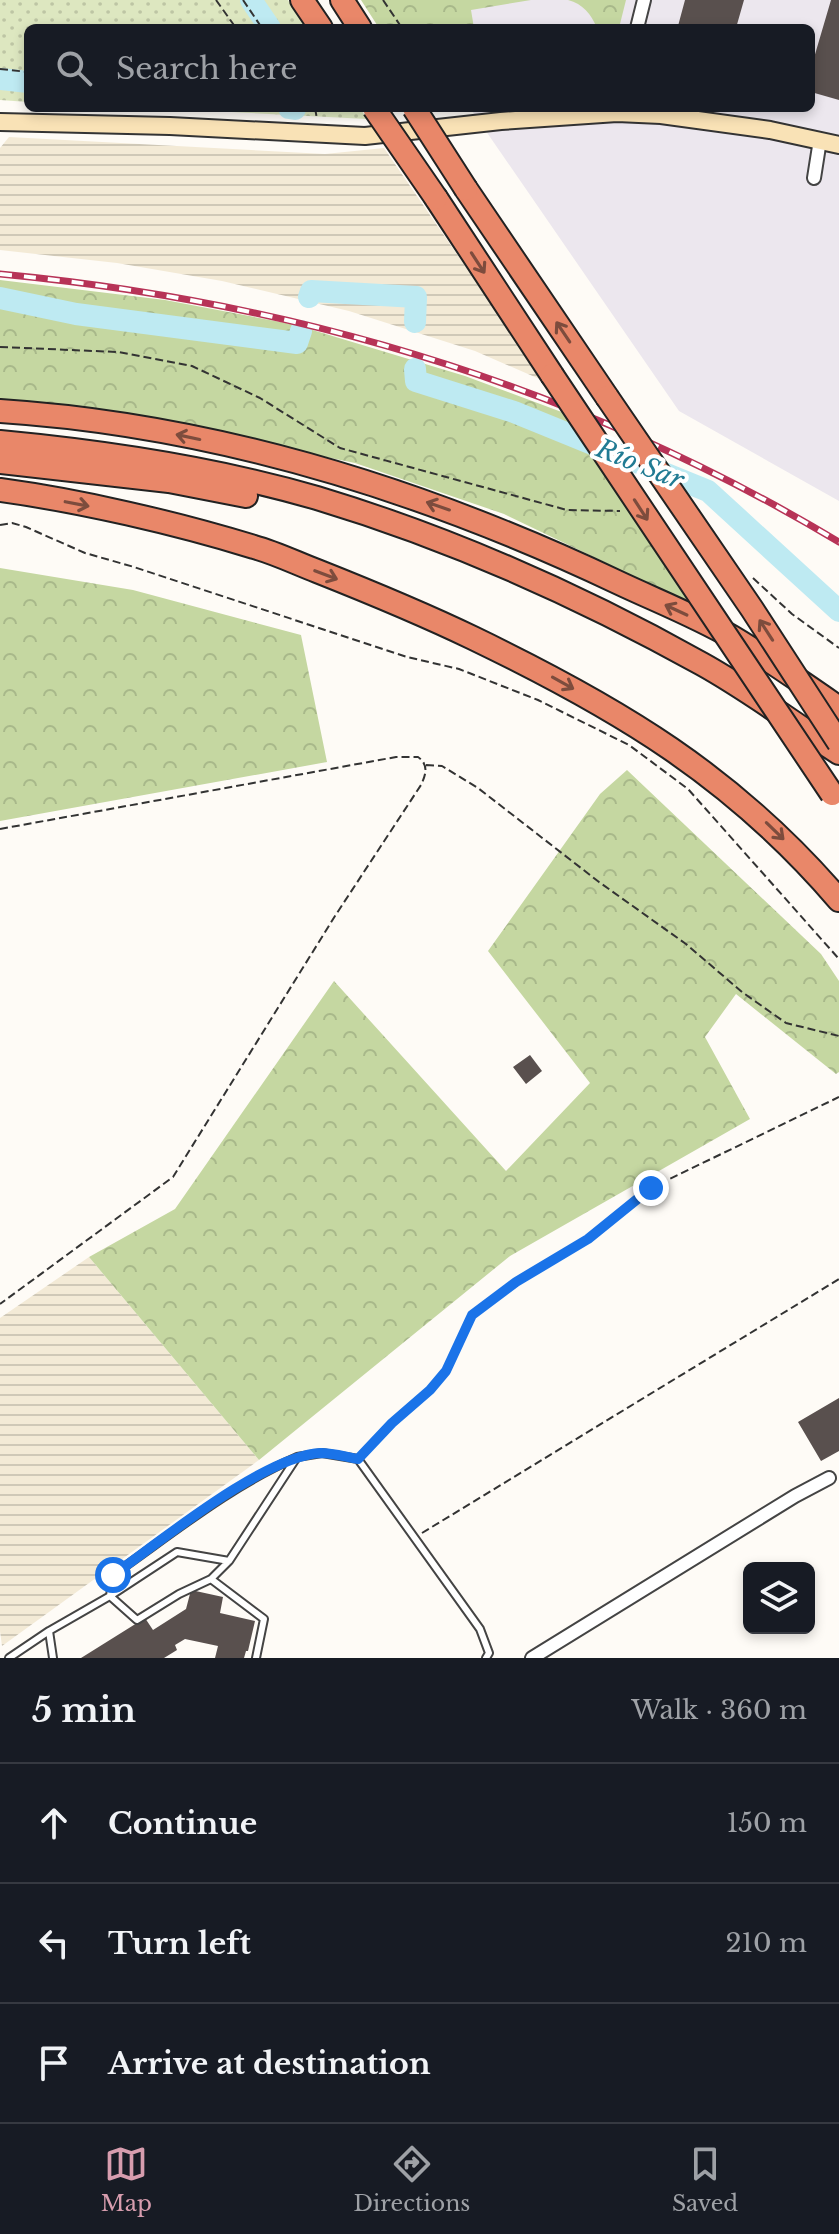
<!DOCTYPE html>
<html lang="en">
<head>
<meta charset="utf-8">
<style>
  :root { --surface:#171b24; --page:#20242c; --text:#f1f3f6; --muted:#9ea1a6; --line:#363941; --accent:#d79dae }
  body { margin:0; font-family:"Libre Baskerville",serif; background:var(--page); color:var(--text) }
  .controls { position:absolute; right:24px; bottom:24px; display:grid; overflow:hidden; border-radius:12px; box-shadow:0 4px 12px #0003 }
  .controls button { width:72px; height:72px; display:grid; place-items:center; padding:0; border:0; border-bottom:2px solid var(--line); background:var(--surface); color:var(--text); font:40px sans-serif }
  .stop { position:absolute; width:24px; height:24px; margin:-18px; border:6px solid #1a73e8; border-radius:50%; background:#fff }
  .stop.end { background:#1a73e8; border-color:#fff; box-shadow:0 2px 8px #0008 }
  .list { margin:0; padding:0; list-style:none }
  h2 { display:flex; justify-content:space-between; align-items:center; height:104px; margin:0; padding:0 32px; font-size:34px }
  h2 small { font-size:26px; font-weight:400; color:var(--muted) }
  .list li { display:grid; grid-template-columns:52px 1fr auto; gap:24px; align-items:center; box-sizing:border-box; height:120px; padding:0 32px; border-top:2px solid var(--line) }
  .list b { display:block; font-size:30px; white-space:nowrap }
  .list em { font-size:26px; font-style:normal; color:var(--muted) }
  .icon { flex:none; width:44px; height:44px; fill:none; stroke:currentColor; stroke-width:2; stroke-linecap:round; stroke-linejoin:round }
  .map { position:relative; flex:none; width:839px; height:1658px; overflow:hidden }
  .search { position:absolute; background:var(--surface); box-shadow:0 4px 12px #0003; left:24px; right:24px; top:24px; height:88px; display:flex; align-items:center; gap:20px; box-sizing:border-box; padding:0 28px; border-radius:12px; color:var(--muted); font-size:30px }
  .sheet { height:464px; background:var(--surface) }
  nav { display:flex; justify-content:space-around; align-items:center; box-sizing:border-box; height:112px; border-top:2px solid var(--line); background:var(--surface); font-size:22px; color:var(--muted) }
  nav a { display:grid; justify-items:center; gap:4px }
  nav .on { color:var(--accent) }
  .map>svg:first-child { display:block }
  .industrial { fill:#ece7ee }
  .farmland { fill:url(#farmland-rules) }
  .forest { fill:url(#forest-crowns) }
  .park { fill:url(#park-dots) }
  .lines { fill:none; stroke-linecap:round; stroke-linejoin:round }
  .river { stroke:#beeaf2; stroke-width:22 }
  .building { fill:#59504e }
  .lane-casing { stroke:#444; stroke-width:10 }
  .street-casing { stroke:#444; stroke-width:16 }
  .secondary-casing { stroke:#333; stroke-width:20 }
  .highway-casing { stroke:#222; stroke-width:26 }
  .path { stroke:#333; stroke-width:2; stroke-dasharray:8 4; stroke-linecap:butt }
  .lane { stroke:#fff; stroke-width:6 }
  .street { stroke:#fff; stroke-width:12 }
  .secondary { stroke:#f9e2b6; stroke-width:16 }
  .highway { stroke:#e98769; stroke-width:22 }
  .rail-casing { stroke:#b73357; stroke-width:7 }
  .rail { stroke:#fff; stroke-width:4; stroke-dasharray:12; stroke-linecap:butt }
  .highway-bridge-casing { stroke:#222; stroke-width:26; stroke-linecap:butt }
  .highway-bridge { stroke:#e98769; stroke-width:22 }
  .oneway { stroke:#7d4c3d }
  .route { stroke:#1a73e8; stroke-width:10 }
  .labels { text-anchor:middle; stroke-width:8; stroke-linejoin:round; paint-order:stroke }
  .water-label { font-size:26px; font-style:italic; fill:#217b93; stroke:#fff }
</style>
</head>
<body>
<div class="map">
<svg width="839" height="1658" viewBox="0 0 839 1658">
  <defs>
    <pattern id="farmland-rules" width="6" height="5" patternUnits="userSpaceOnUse" patternTransform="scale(2)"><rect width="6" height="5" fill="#f3ead6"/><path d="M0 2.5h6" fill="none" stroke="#cfc8b7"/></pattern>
    <pattern id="forest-crowns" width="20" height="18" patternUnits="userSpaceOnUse" patternTransform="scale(2)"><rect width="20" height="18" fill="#c5d7a1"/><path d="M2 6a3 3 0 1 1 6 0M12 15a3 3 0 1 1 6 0" fill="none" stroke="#a8b88a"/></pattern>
    <pattern id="park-dots" width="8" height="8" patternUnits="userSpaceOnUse" patternTransform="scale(2)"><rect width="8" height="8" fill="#dde7c0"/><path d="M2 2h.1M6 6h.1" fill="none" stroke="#bdc5a4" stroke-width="1.8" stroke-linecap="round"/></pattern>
  </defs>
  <rect width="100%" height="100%" fill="#fefbf6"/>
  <path class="industrial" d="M399,0H839V501L679,411L470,108H811V28H417Z"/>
  <path class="farmland" d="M9,137L325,154L384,148L544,381L475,351L349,311L222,281L117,263L0,250V148Z
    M89,1257L259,1460L2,1646L0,1631V1318Z"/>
  <path class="forest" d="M361,0H531L471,10L474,28H379Z
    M568,0H626L619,28H597C591,14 583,4 568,0Z
    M0,280L165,300L296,325L465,376L567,414L699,615L604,562L504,514L355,463L87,408L0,399Z
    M0,568L133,590L301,635L327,762L0,821Z
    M627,770L821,954L839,981V1072L836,1074L736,994L705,1037L750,1119L510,1256L259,1460L89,1257L175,1209L334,981L506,1171L590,1083L488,951L600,794Z"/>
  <path class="park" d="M0,0H288L306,28H28V102L0,100Z
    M153,108H360L367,119Z"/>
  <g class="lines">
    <path class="river" d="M251,0L270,28
      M0,79L28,82
      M289,108L295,109
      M309,297L311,291L416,297L415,322
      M0,298L76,314L297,343L301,331
      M415,369L416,381L514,412L708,491L839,611"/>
  </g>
  <path class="building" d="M685,0H744L736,28H685L678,26Z
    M831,0H839V100L811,92V68Z
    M530,1055L542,1071L526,1084L513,1067Z
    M839,1398V1451L821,1461L798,1422Z
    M191,1590L223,1597L220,1613L255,1621L248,1651H246L244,1658H215L218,1646L185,1639L175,1645L177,1650L164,1658H81L145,1618L153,1630L186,1609Z"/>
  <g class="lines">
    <defs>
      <path id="lane" d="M229,1561L211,1579L264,1619L256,1658
        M211,1579L179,1594L137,1620L110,1596L113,1575C173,1533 230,1486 297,1457
        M9,1658L49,1631
        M53,1658L49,1631L110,1596L177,1552L229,1561L297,1457L322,1453L358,1459L480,1629L489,1653L486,1658"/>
      <path id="street" d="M637,28L644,0
        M814,178L820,140
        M532,1658L795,1496L829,1478"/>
      <path id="secondary" d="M0,122L170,126L365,136L501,121L617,113L661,115L770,130L839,145"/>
      <path id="highway" d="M302,0L321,28
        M342,0L360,28
        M466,189L607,397
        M436,198L552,375
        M0,411C215,425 423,490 617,582C655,600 696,616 732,637C769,659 804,684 839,708
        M0,442C106,452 214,468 317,498C450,538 580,596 702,664C749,690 794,724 839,753
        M0,462L169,481L246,496
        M0,490C81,501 176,523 254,547C276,553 296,563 317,571C370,592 421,613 473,638C618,708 733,776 839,900"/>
    </defs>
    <use href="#lane" class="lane-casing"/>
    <use href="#street" class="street-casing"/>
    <use href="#secondary" class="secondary-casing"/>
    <use href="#highway" class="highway-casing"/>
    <path class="path" d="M216,0L236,28
      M243,0L262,28
      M383,0L402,28
      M0,69L28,72
      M315,108L317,119
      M0,347L118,352L192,366L260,398L340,448L567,510L620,511
      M0,525L12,523L26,527L85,553L134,567L407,657L459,669L538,700L629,745L688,789L839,959
      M753,578L792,614L839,648
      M426,765L442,766L478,788L599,882L686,944L742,992L786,1023L839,1036
      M0,829L396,757H418C429,765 426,774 421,785L335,916L173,1177L0,1304
      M363,1453L392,1423L430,1390L446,1371L472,1315L516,1282L588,1239L651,1188L839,1097
      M422,1533L839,1279"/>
    <use href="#lane" class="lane"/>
    <use href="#street" class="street"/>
    <use href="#secondary" class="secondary"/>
    <use href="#highway" class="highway"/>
    <defs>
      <path id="rail" d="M0,274C299,302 580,387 839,542"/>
    </defs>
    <use href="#rail" class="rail-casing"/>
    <use href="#rail" class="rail"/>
    <defs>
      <path id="highway-bridge" d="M374,108L436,198
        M414,108L466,189
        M552,375L832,794
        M607,397L752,609L839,743"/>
    </defs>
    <use href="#highway-bridge" class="highway-bridge-casing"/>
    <use href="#highway-bridge" class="highway-bridge"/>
  </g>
  <defs><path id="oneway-shaft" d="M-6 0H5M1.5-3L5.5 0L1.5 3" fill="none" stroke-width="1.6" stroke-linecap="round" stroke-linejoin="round" transform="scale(2)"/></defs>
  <g class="oneway">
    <use href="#oneway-shaft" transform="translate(478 263) rotate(57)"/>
    <use href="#oneway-shaft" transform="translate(563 332) rotate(-124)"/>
    <use href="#oneway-shaft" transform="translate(188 437) rotate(-168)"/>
    <use href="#oneway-shaft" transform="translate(77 504) rotate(11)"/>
    <use href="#oneway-shaft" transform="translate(438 506) rotate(-161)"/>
    <use href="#oneway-shaft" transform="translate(641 510) rotate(57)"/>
    <use href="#oneway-shaft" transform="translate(326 575) rotate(21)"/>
    <use href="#oneway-shaft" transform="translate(676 610) rotate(-155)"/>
    <use href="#oneway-shaft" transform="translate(766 630) rotate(-123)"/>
    <use href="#oneway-shaft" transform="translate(563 683) rotate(29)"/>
    <use href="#oneway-shaft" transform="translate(775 831) rotate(44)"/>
  </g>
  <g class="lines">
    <path class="route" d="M113,1575C161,1541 266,1455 321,1453C333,1453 346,1457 358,1459L392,1423L430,1390L446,1371L472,1315L516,1282L588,1239L651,1188"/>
  </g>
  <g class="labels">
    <g class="water-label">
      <text transform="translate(640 464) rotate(22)" y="9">Río Sar</text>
    </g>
  </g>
</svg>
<div class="controls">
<button><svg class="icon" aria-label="layers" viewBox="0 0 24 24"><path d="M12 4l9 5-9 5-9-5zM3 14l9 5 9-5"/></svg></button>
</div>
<div class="stop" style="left:113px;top:1575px"></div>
<div class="stop end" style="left:651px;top:1188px"></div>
<div class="search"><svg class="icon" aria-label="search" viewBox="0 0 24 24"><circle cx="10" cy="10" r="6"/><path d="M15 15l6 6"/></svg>Search here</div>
</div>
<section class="sheet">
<h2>5 min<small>Walk · 360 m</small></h2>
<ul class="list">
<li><svg class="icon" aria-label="ahead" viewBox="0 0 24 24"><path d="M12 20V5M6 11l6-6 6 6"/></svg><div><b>Continue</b></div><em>150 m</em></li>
<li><svg class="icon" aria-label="left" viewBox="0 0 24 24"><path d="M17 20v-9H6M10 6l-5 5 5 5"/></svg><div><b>Turn left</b></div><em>210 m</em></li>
<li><svg class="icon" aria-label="arrive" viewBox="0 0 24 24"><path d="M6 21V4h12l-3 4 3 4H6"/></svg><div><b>Arrive at destination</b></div></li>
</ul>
</section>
<nav>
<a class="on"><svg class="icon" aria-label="map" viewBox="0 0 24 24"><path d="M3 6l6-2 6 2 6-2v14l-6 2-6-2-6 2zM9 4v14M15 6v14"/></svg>Map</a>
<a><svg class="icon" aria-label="directions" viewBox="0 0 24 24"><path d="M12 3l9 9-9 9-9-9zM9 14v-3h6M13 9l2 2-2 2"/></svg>Directions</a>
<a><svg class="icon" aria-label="saved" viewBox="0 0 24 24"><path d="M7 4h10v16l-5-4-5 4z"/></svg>Saved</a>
</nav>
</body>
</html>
